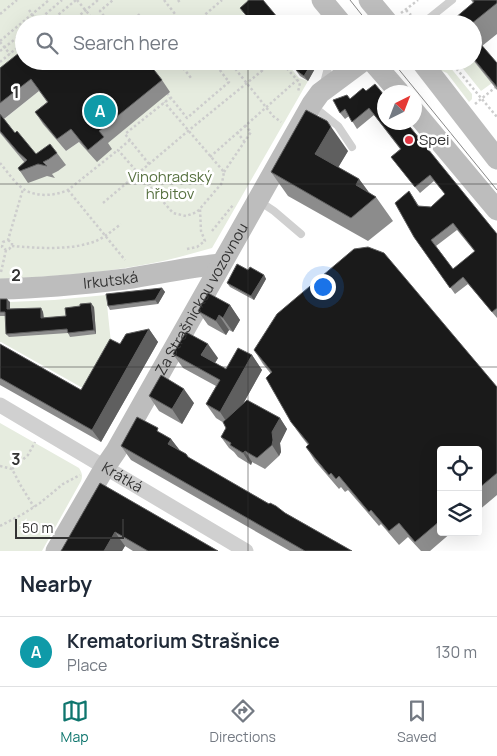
<!DOCTYPE html>
<html lang="en">
<head>
<meta charset="utf-8">
<style>
  :root { --surface:#fff; --page:#f6f6f7; --text:#1f2937; --muted:#747a83; --line:#e0e1e3; --accent:#0f766e }
  body { margin:0; font-family:Manrope,sans-serif; background:var(--page); color:var(--text) }
  .controls { position:absolute; right:15px; bottom:15px; display:grid; overflow:hidden; border-radius:5px; box-shadow:0 5px 20px #0002 }
  .controls button { width:45px; height:45px; display:grid; place-items:center; padding:0; border:0; border-bottom:1px solid var(--line); background:var(--surface); color:var(--text); font:25px sans-serif }
  .compass { position:absolute; left:377px; top:85px; width:45px; height:45px; border-radius:50%; background:var(--surface); box-shadow:0 5px 20px #0002; rotate:42deg }
  .scale { position:absolute; left:15px; bottom:12px; width:109px; box-sizing:border-box; padding-left:5px; border:2px solid #333; border-top:0; font-size:14px; line-height:18px; white-space:nowrap; color:#333; -webkit-text-stroke:4px #fff; paint-order:stroke }
  .you { position:absolute; left:322px; top:286px; width:18px; height:18px; margin:-12px; border:4px solid #fff; border-radius:50%; background:#1a73e8; box-shadow:0 0 0 8px #1a73e833 }
  .badge { display:grid; place-items:center; width:32px; height:32px; border-radius:50%; background:var(--accent); color:#fff; font-size:16px; font-weight:700 }
  .pin { position:absolute; translate:-50% -50%; border:2px solid #fff; box-shadow:0 1px 5px #0006 }
  .list { margin:0; padding:0; list-style:none }
  h2 { display:flex; justify-content:space-between; align-items:center; height:65px; margin:0; padding:0 20px; font-size:21px }
  h2 small { font-size:16px; font-weight:400; color:var(--muted) }
  .list li { display:grid; grid-template-columns:32px 1fr auto; gap:15px; align-items:center; box-sizing:border-box; height:70px; padding:0 20px; border-top:1px solid var(--line) }
  .list b { display:block; font-size:19px; white-space:nowrap }
  .list p { margin:0; font-size:16px; white-space:nowrap; color:var(--muted) }
  .list em { font-size:16px; font-style:normal; color:var(--muted) }
  .icon { flex:none; width:28px; height:28px; fill:none; stroke:currentColor; stroke-width:2; stroke-linecap:round; stroke-linejoin:round }
  .map { position:relative; flex:none; width:497px; height:551px; overflow:hidden }
  .search { position:absolute; background:var(--surface); box-shadow:0 5px 20px #0002; left:15px; right:15px; top:15px; height:55px; display:flex; align-items:center; gap:12px; box-sizing:border-box; padding:0 18px; border-radius:28px; color:var(--muted); font-size:19px }
  .sheet { height:135px; background:var(--surface) }
  nav { display:flex; justify-content:space-around; align-items:center; box-sizing:border-box; height:70px; border-top:1px solid var(--line); background:var(--surface); font-size:14px; color:var(--muted) }
  nav a { display:grid; justify-items:center; gap:2px }
  nav .on { color:var(--accent) }
  .map>svg:first-child { display:block }
  .green { fill:#e6ecdf }
  .lines { fill:none; stroke-linecap:round; stroke-linejoin:round }
  .path { stroke:#cdcdcd; stroke-width:2.5; stroke-dasharray:2.5 2.5; stroke-linecap:butt }
  .lane { stroke:#d0d0d0; stroke-width:8 }
  .street { stroke:#d0d0d0; stroke-width:15 }
  .secondary { stroke:#bdbdbd; stroke-width:21 }
  .tram { stroke:#888; stroke-width:1 }
  .wall { fill:#8c8c8c; fill-rule:evenodd }
  .shaded-wall { fill:#5f5f5f }
  .building { fill:#1a1a1a; stroke:#5f5f5f; fill-rule:evenodd }
  .grid { fill:none; stroke:#333; stroke-width:1; stroke-opacity:0.55 }
  .poi-dot { fill:#e63946; stroke:#fff; stroke-width:2 }
  .labels { text-anchor:middle; stroke-width:5; stroke-linejoin:round; paint-order:stroke }
  .poi-label { font-size:15px; fill:#333; stroke:#fff; text-anchor:start }
  .park-label { font-size:15px; fill:#56703f; stroke:#fff }
  .street-label { font-size:15px; fill:#333; stroke:#fff }
  .grid-label { font-size:16px; text-anchor:middle; font-weight:bold; fill:#333; stroke:#fff; stroke-width:5; stroke-linejoin:round; paint-order:stroke }
</style>
</head>
<body>
<div class="map">
<svg width="497" height="551" viewBox="0 0 497 551">
  <rect width="100%" height="100%" fill="#fff"/>
  <path class="green" d="M0,0H259L243,13L252,24H24V61L0,87Z
    M473,60L492,83L481,91L457,61H473Z
    M136,61H285L299,78L308,81L212,248C187,255 163,262 137,266C92,274 46,277 0,279V133L27,165L50,174L58,171L24,145L3,120L39,91L52,108L44,124L66,151L79,142L83,146L107,143Z
    M442,61H445L472,94V99L469,102L447,73L440,70L436,66Z
    M106,295L111,343L88,391L1,342H0V316H9L10,302L54,300Z
    M0,423L79,468C82,473 83,476 81,481L42,551H0Z"/>
  <g class="lines">
    <path class="path" d="M77,0L97,24
      M164,0L183,24
      M178,0L181,4
      M29,10L39,24
      M406,10L411,15
      M401,13L418,0
      M0,14L17,0
      M138,14L146,24
      M241,16L248,24
      M34,24L62,0
      M47,24L76,0
      M69,24L98,0
      M110,24L100,11L113,0
      M194,24L222,0
      M0,41L49,0
      M0,42L10,54
      M0,51L24,32
      M229,61L273,116L281,122
      M255,61L263,71
      M280,61L300,83L298,92
      M450,61L497,117
      M0,62L24,42
      M180,64L191,78
      M167,93L187,118L229,82L213,61
      M475,104L497,86
      M237,132L244,141
      M130,140L118,150L173,213L186,216L197,212L204,204L222,183L224,172L164,102
      M210,157L297,80
      M0,163C7,171 16,185 25,190C37,197 55,196 68,190L118,150
      M149,164L125,134L170,98
      M224,172L251,132L245,125
      M68,190L125,260
      M103,203L188,131L274,61
      M212,231L233,205
      M8,240L12,243V246L9,249L6,250L2,247L3,242L8,240L23,189
      M12,246C37,248 74,251 98,240C106,236 113,230 121,224
      M187,249L197,247L205,241L201,231L200,209
      M1,272L6,250
      M0,466L12,469L21,486L34,507
      M12,469L28,455L35,442
      M0,526L23,514L40,503L63,484L80,475"/>
    <path class="lane" d="M422,24L452,0
      M324,83L329,64V61
      M313,106L338,126L352,147
      M259,201L274,211L301,234"/>
    <path class="street" id="s1" d="M0,405L246,551"/>
    <g class="secondary">
      <path d="M322,0L342,24"/>
      <path d="M369,0L389,24"/>
      <path d="M372,61L399,92"/>
      <path d="M421,61L497,159"/>
      <path d="M414,111L497,210"/>
      <path id="s2" d="M0,289C42,288 84,284 126,279C158,274 189,267 221,264"/>
      <path id="s3" d="M56,551L105,467L116,451L312,104L320,93L363,61"/>
    </g>
    <path class="tram" d="M350,0L369,24
      M392,61L497,190"/>
  </g>
  <path class="wall" d="M471,0H497V34L482,46L497,63V90L473,60V24H448L473,3Z
    M289,61L317,65L308,81L300,76Z
    M61,64L162,80L170,92L108,143L112,149L97,162L79,142L66,151L43,124L35,112L47,102L39,91L4,119L15,133L36,154L57,153L66,165L58,171L52,174L55,178L47,176L28,183L20,171L25,163L0,133V68Z
    M363,88L465,196L497,234V318L468,284L455,294L414,237L409,191L419,206L431,207L445,194L434,181L420,193L391,157L400,149L374,115L357,129L349,116L345,119L340,113L350,99ZM457,230L475,252L453,269L436,246Z
    M348,151L338,167L359,179L369,193L376,197L393,221L368,241L288,196L271,172Z
    M248,270L264,275L266,279L254,300L230,287L227,283Z
    M162,288L165,292L158,304L110,310L108,306Z
    M0,299L10,302V309L41,308L43,312L44,318L66,316L94,307L96,334L70,337L68,333L9,337L6,334V316H0Z
    M230,305L240,320L233,332L229,330L226,335L208,325L198,311Z
    M149,329L158,342L101,442L0,385V344L81,390L120,344Z
    M254,350L497,387V495L478,511V450H441V532H452L430,551H421L408,537L399,545L381,524L379,526L348,490L345,492L341,487L339,489L315,461L306,447L308,445L301,436L291,422L271,374L263,364Z
    M173,354L218,358L215,363L226,369L252,355L262,370L243,404L280,418L287,429L280,443L281,452L279,456L265,469L252,462L251,465L238,457L234,452L229,448L221,437L226,428L224,423L216,418L206,404L216,386L183,368Z
    M149,396L194,403L182,424L159,411Z
    M161,433L171,439L179,450L186,454L189,458L352,551H290L131,460L121,446Z
    M100,483L218,551H133L125,546L122,551H61Z"/>
  <path class="shaded-wall" d="M313,61H314L317,65L308,81L304,76Z
    M327,121L348,151L332,178L315,154Z
    M359,179L374,199L356,185Z
    M264,275L266,279L254,300L251,296Z
    M162,288L165,292L158,304L155,300Z
    M7,299L10,302V313L7,309Z
    M91,303L94,307L96,334L94,330Z
    M230,305L240,320L233,332L223,318Z
    M41,308L43,312L44,322L41,318Z
    M219,315L229,330L226,335L216,321Z
    M149,329L158,342L101,442L92,430Z
    M208,344L218,358L211,369L201,355Z
    M252,355L262,370L230,427L220,412Z
    M184,389L194,403L182,424L172,409Z
    M280,418L287,429L280,443L281,452L279,456L272,445V432Z
    M171,439L182,453L168,444Z
    M245,451L252,462L251,465L243,453Z
    M115,532L125,546L122,551H104Z"/>
  <path class="building" d="M249,0H263L283,24H253L240,8Z
    M473,0H497V3L471,24H448L474,2Z
    M114,21L116,24H110Z
    M473,35L497,63V87L473,58Z
    M24,49V61H58L61,64L64,61H147L162,80L99,131L104,137L88,150L71,129L57,139L35,112L48,102L31,79L0,103V68Z
    M289,61H313L304,76L297,71Z
    M375,84L384,95V122H406L497,234V308L492,312L463,277L450,288L414,237L395,203L409,191L418,206L431,207L445,194L430,175L415,187L391,157L401,149L369,108L352,122L345,109L340,113L333,100L347,95L350,99L363,88L366,91ZM453,223L475,251L453,269L431,240Z
    M306,110L327,121L331,127L315,154L359,179L356,185L376,197L351,218L271,172Z
    M0,114L15,133L17,131L36,154L50,144L57,153L49,159L43,162L47,166L38,164L20,171L18,168L27,160L18,152L0,131Z
    M368,247L384,253L497,387V473L478,489V450H441V520L415,542L399,523L389,531L371,510L369,512L339,476L336,479L331,473L329,475L306,447L309,444L291,422L266,378L272,372L254,350L277,314L354,249Z
    M237,264L248,270L250,267L264,275L251,296L227,283Z
    M162,288L155,300L108,306L106,294Z
    M208,293L230,305L223,318L219,315L216,321L198,311Z
    M0,299H7V309L41,308V318L66,316L65,308L80,306V304L91,303L94,330L68,333L67,329L6,334L5,312H0Z
    M149,329L92,430L0,378V344L81,390L110,339L120,344L126,334Z
    M186,332L208,344L201,355L226,369L238,348L252,355L220,412L206,404L220,380L173,354Z
    M161,375L184,389L172,409L149,396Z
    M247,400L280,418L272,432L273,440L272,445L257,458L245,451L243,453L230,445L231,443L221,437L226,428L223,422Z
    M137,417L158,428L157,431L171,439L168,444L186,454L188,457L269,504L270,503L276,506L285,513L352,551H305L121,446Z
    M100,483L218,551H148L115,532L104,551H61Z"/>
  <path class="grid" d="M248,0V24M248,61V551M0,184H497M0,367H497"/>
  <circle class="poi-dot" cx="409" cy="140" r="5"/>
  <g class="labels">
    <g class="poi-label">
      <text x="419" y="145">Spei</text>
    </g>
    <g class="park-label">
      <text x="170" y="182">Vinohradský<tspan x="170" dy="17">hřbitov</tspan></text>
    </g>
    <g class="street-label">
      <text dy="5" stroke="none"><textPath href="#s2" startOffset="111">Irkutská</textPath></text>
      <text dy="5" stroke="none"><textPath href="#s3" startOffset="291">Za Strašnickou vozovnou</textPath></text>
      <text dy="5" stroke="none"><textPath href="#s1" startOffset="142">Krátká</textPath></text>
    </g>
  </g>
  <g class="grid-label">
    <text x="16" y="98">1</text>
    <text x="16" y="281">2</text>
    <text x="16" y="465">3</text>
  </g>
</svg>
<div class="controls">
<button><svg class="icon" aria-label="locate" viewBox="0 0 24 24"><circle cx="12" cy="12" r="6"/><path d="M12 2v4M12 18v4M2 12h4M18 12h4"/></svg></button>
<button><svg class="icon" aria-label="layers" viewBox="0 0 24 24"><path d="M12 4l9 5-9 5-9-5zM3 14l9 5 9-5"/></svg></button>
</div>
<svg class="compass" viewBox="-18 -18 36 36"><path d="M0-13l5 13h-10z" fill="#e53935"/><path d="M0 13l5-13h-10z" fill="#747a83"/></svg>
<div class="scale">50 m</div>
<div class="you"></div>
<div class="pin badge" style="left:100px;top:111px;background:#0f9aa8">A</div>
<div class="search"><svg class="icon" aria-label="search" viewBox="0 0 24 24"><circle cx="10" cy="10" r="6"/><path d="M15 15l6 6"/></svg>Search here</div>
</div>
<section class="sheet">
<h2>Nearby<small></small></h2>
<ul class="list">
<li><span class="badge" style="background:#0f9aa8">A</span><div><b>Krematorium Strašnice</b><p>Place</p></div><em>130 m</em></li>
</ul>
</section>
<nav>
<a class="on"><svg class="icon" aria-label="map" viewBox="0 0 24 24"><path d="M3 6l6-2 6 2 6-2v14l-6 2-6-2-6 2zM9 4v14M15 6v14"/></svg>Map</a>
<a><svg class="icon" aria-label="directions" viewBox="0 0 24 24"><path d="M12 3l9 9-9 9-9-9zM9 14v-3h6M13 9l2 2-2 2"/></svg>Directions</a>
<a><svg class="icon" aria-label="saved" viewBox="0 0 24 24"><path d="M7 4h10v16l-5-4-5 4z"/></svg>Saved</a>
</nav>
</body>
</html>
